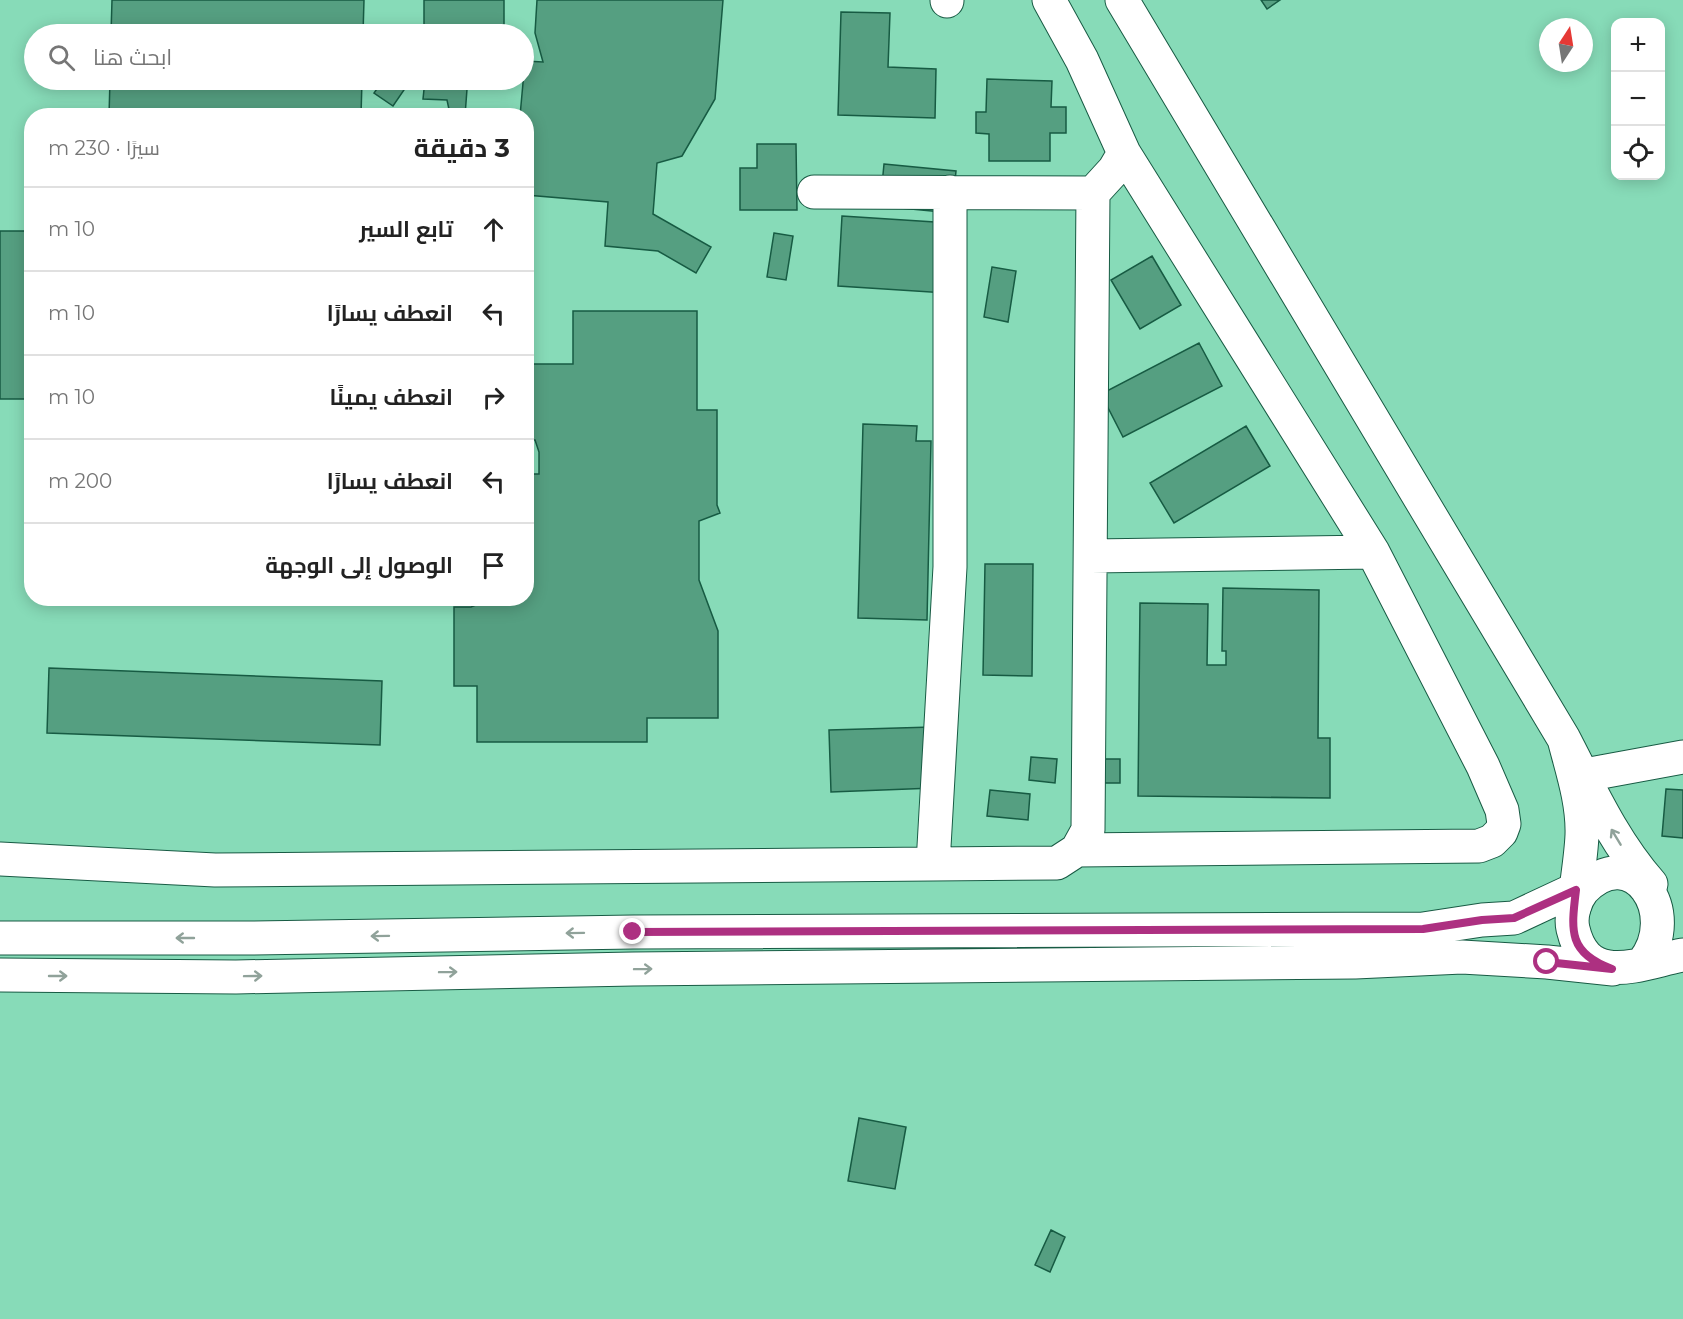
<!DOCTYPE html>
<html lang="ar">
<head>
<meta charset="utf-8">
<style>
  :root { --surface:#fff; --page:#f6f6f6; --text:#222; --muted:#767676; --line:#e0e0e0 }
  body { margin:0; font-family:Montserrat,Cairo,sans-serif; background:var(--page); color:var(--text); direction:rtl }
  .controls { position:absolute; right:18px; top:18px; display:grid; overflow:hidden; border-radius:12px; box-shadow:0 3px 15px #0003 }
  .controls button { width:54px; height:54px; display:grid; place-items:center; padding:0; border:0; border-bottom:2px solid var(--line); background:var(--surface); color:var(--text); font:30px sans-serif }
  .compass { position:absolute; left:1539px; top:18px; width:54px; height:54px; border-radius:50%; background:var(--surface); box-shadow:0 3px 15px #0003; rotate:12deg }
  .stop { position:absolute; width:18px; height:18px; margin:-14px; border:4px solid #ad3081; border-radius:50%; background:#fff }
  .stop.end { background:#ad3081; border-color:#fff; box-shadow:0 2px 6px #0008 }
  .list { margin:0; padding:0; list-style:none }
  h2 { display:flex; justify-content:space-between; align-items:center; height:78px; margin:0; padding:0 24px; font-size:26px }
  h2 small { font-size:20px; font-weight:400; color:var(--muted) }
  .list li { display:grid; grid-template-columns:39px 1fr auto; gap:18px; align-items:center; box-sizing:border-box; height:84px; padding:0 24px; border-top:2px solid var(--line) }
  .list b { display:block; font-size:22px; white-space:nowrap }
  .list em { font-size:20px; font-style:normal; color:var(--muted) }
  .icon { flex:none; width:33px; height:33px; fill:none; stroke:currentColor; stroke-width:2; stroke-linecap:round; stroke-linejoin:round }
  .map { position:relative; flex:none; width:1683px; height:1319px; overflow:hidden; direction:ltr }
  .search { position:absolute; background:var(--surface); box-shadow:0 3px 15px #0003; left:24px; top:24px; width:510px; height:66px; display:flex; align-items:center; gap:15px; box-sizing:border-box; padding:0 21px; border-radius:33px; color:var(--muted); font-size:22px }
  .panel { position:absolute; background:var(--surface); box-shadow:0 3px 15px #0003; left:24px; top:108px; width:510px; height:498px; border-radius:24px; direction:rtl }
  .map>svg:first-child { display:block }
  .building { fill:#559f81; stroke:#175b43; stroke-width:1.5 }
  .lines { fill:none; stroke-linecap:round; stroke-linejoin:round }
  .minor-casing { stroke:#185b44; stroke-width:35 }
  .major-casing { stroke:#185b44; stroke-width:35 }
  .minor { stroke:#fff; stroke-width:33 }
  .major { stroke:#fff; stroke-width:33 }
  .oneway { stroke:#90a29a }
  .route { stroke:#ad3081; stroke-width:8 }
</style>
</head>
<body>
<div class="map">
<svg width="1683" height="1319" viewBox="0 0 1683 1319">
  <rect width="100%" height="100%" fill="#87dbb8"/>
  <path class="building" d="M112,0H364L363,34H111Z
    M424,0H504V29L424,28Z
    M537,0H723L715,99L682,156L657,163L653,214L711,247L696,273L658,251L605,246L608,202L526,195V116H520L525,61L543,62L535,33Z
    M1261,0H1280L1267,9Z
    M841,12L890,13L888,67L936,69L935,118L838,115Z
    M987,79L1052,81L1051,107H1066V133H1050V161H989V134L976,133V112H986Z
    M110,80H362L361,116H109Z
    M383,80H394L406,87L393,106L374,93Z
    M425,80H454L467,89L465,116H447L450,114L447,100L423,99Z
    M757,144H796L797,210H740V168H757Z
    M884,164L956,171L952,213L880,206Z
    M842,216L950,223L946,293L838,286Z
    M0,231H32V399H0Z
    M774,233L793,236L786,280L767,277Z
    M1152,256L1181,305L1140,329L1111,280Z
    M992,267L1016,271L1008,322L984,317Z
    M573,311H697V410H717V505L720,513L699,521V580L718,631V718H647V742H477V686H454V607H471L493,598H526V474H539V452L535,440H526V364H573Z
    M1199,343L1222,386L1123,437L1101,394Z
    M863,424L917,426L916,441H931L927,620L858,618Z
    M1246,426L1270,466L1174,523L1150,483Z
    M985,564H1033L1032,676L983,675Z
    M1223,588L1319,590L1318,738H1330V798L1138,796L1140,603L1208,604L1207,665H1226V651H1222Z
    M49,668L382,681L380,745L47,733Z
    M932,727L934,788L831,792L829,730Z
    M1031,757L1057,759L1055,783L1029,780Z
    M1094,759H1120V783H1094Z
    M1666,789L1683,790V838L1662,836Z
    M990,790L1030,794L1028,820L987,816Z
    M859,1118L906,1127L895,1189L848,1181Z
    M1051,1230L1065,1237L1050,1272L1035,1265Z"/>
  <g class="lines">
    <defs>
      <path id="minor" d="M1049,0L1082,60L1124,153L1373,552L1483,766L1502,810L1504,824L1501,832L1492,841L1479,846L1077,850
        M1122,0L1564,739
        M947,1V0
        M814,192L1093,193
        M1091,556L1373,552
        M1574,777L1683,757
        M0,859L215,870L1057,863L1077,850L1088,830L1093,193L1114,170L1124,153
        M933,864L950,567V192
        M1574,908C1576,884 1581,859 1582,835C1583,802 1572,770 1564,739C1590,789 1613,841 1651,884"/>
      <path id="major" d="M0,938H251L633,932L1423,929L1482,920L1514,918L1591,882
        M1643,963C1683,913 1632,839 1583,890C1575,900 1570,916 1573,929C1587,989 1641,963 1683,955
        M0,975L236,977L633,969L1355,962L1462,957L1547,962L1613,969"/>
    </defs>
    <use href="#minor" class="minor-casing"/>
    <use href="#major" class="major-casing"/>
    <use href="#minor" class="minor"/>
    <use href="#major" class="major"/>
  </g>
  <defs><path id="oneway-shaft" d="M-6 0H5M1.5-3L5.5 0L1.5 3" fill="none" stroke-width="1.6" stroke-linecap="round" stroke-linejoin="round" transform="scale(1.5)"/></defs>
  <g class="oneway">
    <use href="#oneway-shaft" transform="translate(1616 837) rotate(-121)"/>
    <use href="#oneway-shaft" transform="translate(575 933) rotate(179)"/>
    <use href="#oneway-shaft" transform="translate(380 936) rotate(179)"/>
    <use href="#oneway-shaft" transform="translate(185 938) rotate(-180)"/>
    <use href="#oneway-shaft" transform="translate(643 969) rotate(-1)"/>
    <use href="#oneway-shaft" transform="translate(448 972) rotate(-1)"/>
    <use href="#oneway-shaft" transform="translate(58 976)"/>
    <use href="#oneway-shaft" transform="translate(253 976) rotate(-1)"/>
  </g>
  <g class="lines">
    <path class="route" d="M633,932L1423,929L1482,920L1514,918L1576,890C1571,931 1568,953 1612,969L1547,962"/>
  </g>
</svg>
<div class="controls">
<button>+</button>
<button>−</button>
<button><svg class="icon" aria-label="locate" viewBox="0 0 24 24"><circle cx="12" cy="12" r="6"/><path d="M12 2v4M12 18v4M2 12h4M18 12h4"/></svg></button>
</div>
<svg class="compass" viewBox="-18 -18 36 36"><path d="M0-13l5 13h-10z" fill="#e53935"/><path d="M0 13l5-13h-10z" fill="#767676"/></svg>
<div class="stop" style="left:1547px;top:962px"></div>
<div class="stop end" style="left:633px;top:932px"></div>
<div class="search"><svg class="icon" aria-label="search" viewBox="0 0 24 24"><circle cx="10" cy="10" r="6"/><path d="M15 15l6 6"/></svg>ابحث هنا</div>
<section class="panel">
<h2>3 دقيقة<small>سيرًا · 230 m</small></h2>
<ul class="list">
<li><svg class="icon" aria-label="ahead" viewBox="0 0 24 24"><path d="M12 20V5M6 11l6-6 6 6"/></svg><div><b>تابع السير</b></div><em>10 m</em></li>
<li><svg class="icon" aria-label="left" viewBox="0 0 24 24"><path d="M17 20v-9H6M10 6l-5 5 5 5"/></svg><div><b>انعطف يسارًا</b></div><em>10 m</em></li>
<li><svg class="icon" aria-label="right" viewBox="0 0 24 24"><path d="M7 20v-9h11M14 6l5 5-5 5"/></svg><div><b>انعطف يمينًا</b></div><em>10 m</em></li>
<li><svg class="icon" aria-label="left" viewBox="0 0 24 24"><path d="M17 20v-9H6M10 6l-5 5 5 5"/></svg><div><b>انعطف يسارًا</b></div><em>200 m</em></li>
<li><svg class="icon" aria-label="arrive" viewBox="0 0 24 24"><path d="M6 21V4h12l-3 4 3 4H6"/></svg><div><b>الوصول إلى الوجهة</b></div></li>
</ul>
</section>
</div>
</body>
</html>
